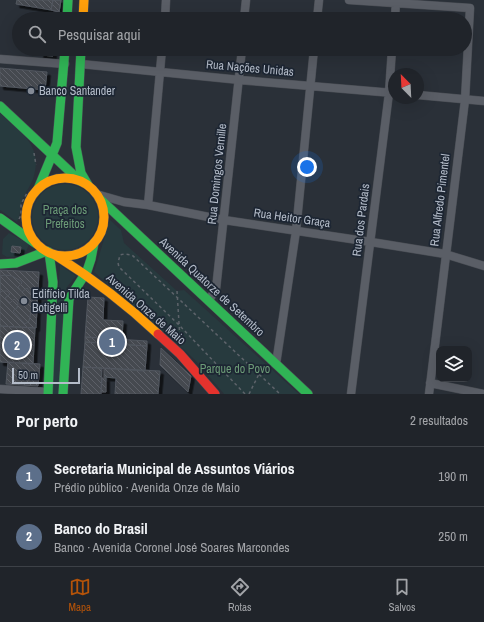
<!DOCTYPE html>
<html lang="pt">
<head>
<meta charset="utf-8">
<style>
  :root { --surface:#20242a; --page:#282c32; --text:#f1f3f6; --muted:#a2a4a8; --line:#3d4147; --accent:#b45309 }
  body { margin:0; font-family:"Archivo Narrow",sans-serif; background:var(--page); color:var(--text) }
  .controls { position:absolute; right:12px; bottom:12px; display:grid; overflow:hidden; border-radius:8px; box-shadow:0 4px 16px #0002 }
  .controls button { width:36px; height:36px; display:grid; place-items:center; padding:0; border:0; border-bottom:1px solid var(--line); background:var(--surface); color:var(--text); font:20px sans-serif }
  .compass { position:absolute; left:388px; top:68px; width:36px; height:36px; border-radius:50%; background:var(--surface); box-shadow:0 4px 16px #0002; rotate:336deg }
  .scale { position:absolute; left:12px; bottom:10px; width:68px; box-sizing:border-box; padding-left:4px; border:2px solid #b4bcc9; border-top:0; font-size:11px; line-height:14px; white-space:nowrap; color:#b4bcc9; -webkit-text-stroke:3px #1d2633; paint-order:stroke }
  .you { position:absolute; left:307px; top:167px; width:14px; height:14px; margin:-10px; border:3px solid #fff; border-radius:50%; background:#1a73e8; box-shadow:0 0 0 6px #1a73e833 }
  .badge { display:grid; place-items:center; width:26px; height:26px; border-radius:50%; background:var(--accent); color:#fff; font-size:13px; font-weight:700 }
  .pin { position:absolute; translate:-50% -50%; border:2px solid #fff; box-shadow:0 1px 4px #0006 }
  .list { margin:0; padding:0; list-style:none }
  h2 { display:flex; justify-content:space-between; align-items:center; height:52px; margin:0; padding:0 16px; font-size:17px }
  h2 small { font-size:13px; font-weight:400; color:var(--muted) }
  .list li { display:grid; grid-template-columns:26px 1fr auto; gap:12px; align-items:center; box-sizing:border-box; height:60px; padding:0 16px; border-top:1px solid var(--line) }
  .list b { display:block; font-size:15px; white-space:nowrap }
  .list p { margin:0; font-size:13px; white-space:nowrap; color:var(--muted) }
  .list em { font-size:13px; font-style:normal; color:var(--muted) }
  .icon { flex:none; width:22px; height:22px; fill:none; stroke:currentColor; stroke-width:2; stroke-linecap:round; stroke-linejoin:round }
  .map { position:relative; flex:none; width:484px; height:394px; overflow:hidden }
  .search { position:absolute; background:var(--surface); box-shadow:0 4px 16px #0002; left:12px; right:12px; top:12px; height:44px; display:flex; align-items:center; gap:10px; box-sizing:border-box; padding:0 14px; border-radius:22px; color:var(--muted); font-size:15px }
  .sheet { height:172px; background:var(--surface) }
  nav { display:flex; justify-content:space-around; align-items:center; box-sizing:border-box; height:56px; border-top:1px solid var(--line); background:var(--surface); font-size:11px; color:var(--muted) }
  nav a { display:grid; justify-items:center; gap:2px }
  nav .on { color:var(--accent) }
  .map>svg:first-child { display:block }
  .green { fill:#273a3e }
  .building { fill:url(#building-back-hatch); stroke:#52575f; filter:url(#shadow) }
  .lines { fill:none; stroke-linecap:round; stroke-linejoin:round }
  .street-casing { stroke:#484c53; stroke-width:9 }
  .fast-casing { stroke:#484c53; stroke-width:10 }
  .slow-casing { stroke:#484c53; stroke-width:10 }
  .jam-casing { stroke:#484c53; stroke-width:10 }
  .path { stroke:#5d636a; stroke-width:1.5; stroke-dasharray:3 3; stroke-linecap:butt }
  .street { stroke:#5a5e66; stroke-width:8 }
  .fast { stroke:#30b455; stroke-width:9 }
  .slow { stroke:#ff9f0a; stroke-width:9 }
  .jam { stroke:#e5322d; stroke-width:9 }
  .poi-dot { fill:#848b96; stroke:#1d2633; stroke-width:1.5 }
  .labels { text-anchor:middle; stroke-width:3.5; stroke-linejoin:round; paint-order:stroke }
  .street-label { font-size:12px; fill:#b4bcc9; stroke:#1d2633 }
  .poi-label { font-size:12px; fill:#b4bcc9; stroke:#1d2633; text-anchor:start }
  .park-label { font-size:12px; fill:#6b9a76; stroke:#1d2633 }
</style>
</head>
<body>
<div class="map">
<svg width="484" height="394" viewBox="0 0 484 394">
  <defs>
    <pattern id="building-back-hatch" width="6" height="6" patternUnits="userSpaceOnUse"><rect width="6" height="6" fill="#444950"/><path d="M-1 5l2 2M0 0l6 6M5-1l2 2" fill="none" stroke="#5d6168"/></pattern>
    <filter id="shadow"><feDropShadow dx="3.5" dy="3.5" stdDeviation="0" flood-color="#0009"/></filter>
  </defs>
  <rect width="100%" height="100%" fill="#2a3038"/>
  <path class="green" d="M0,113C21,132 44,146 33,179C30,187 23,196 21,204C20,211 20,216 17,222L0,210Z
    M32 217a33 33 0 1 1 66 0a33 33 0 1 1-66 0Z
    M110,220L121,230L124,243L177,291L184,290L299,394H224L195,360L180,346L94,272Z
    M9,233L29,244C25,258 20,256 7,257L2,254L3,239Z
    M60,265L76,276L67,287L64,298L58,394H52Z"/>
  <path class="building" d="M17,0H53L51,10L16,4Z
    M53,0H61L59,12L51,10Z
    M53,0H61L59,12L51,10Z
    M41,49H53V56L40,55Z
    M0,68L47,72L45,90L0,86Z
    M12,246L21,247L20,253L11,252Z
    M0,270L39,272L36,328L0,326Z
    M5,275L12,276L21,281L22,283L18,287L22,292L27,288L32,296L33,303L29,321L25,324L13,311L17,308L18,303L14,299L10,303L5,298L10,294L7,291H2L0,293V276Z
    M88,297L104,298L103,320L123,321L122,339L85,337Z
    M0,326L35,328L33,364L0,362Z
    M85,337L147,341V346L85,342Z
    M85,342L147,346L145,371L83,367Z
    M161,348L191,376L188,392L160,365Z
    M8,362L40,364L38,386L6,384Z
    M83,367L102,368L101,394H81Z
    M104,368L160,371L158,394H115L116,378L104,377Z
    M102,378H106V392H101Z"/>
  <g class="lines">
    <defs>
      <path id="street" d="M349,0L470,8L465,100L429,394
        M165,19L166,0
        M244,19L246,0
        M317,19L319,0
        M395,19L396,0
        M0,59L65,64
        M81,64L240,80L393,93
        M418,95L484,101
        M96,194L124,202L148,205L224,220L371,242L445,254L484,266
        M148,205L162,49
        M209,300L216,289L242,49
        M276,364L296,231L314,49
        M430,383L483,394
        M0,389L48,392
        M351,394L389,93L392,49"/>
      <path id="fast" d="M67,19L68,0
        M81,49L76,147L81,173L88,185
        M0,106L80,181
        M38,189L57,143L65,49
        M100,199L308,394
        M0,218L35,243
        M0,264L16,263L47,251
        M48,394L53,282L49,252
        M63,394L69,299L87,271L91,259L94,243"/>
      <path id="slow" d="M83,19L84,0
        M26 217a39 39 0 1 1 78 0a39 39 0 1 1-78 0Z
        M55,255C92,278 126,304 158,334"/>
      <path id="jam" d="M158,334L180,354L215,394"/>
    </defs>
    <use href="#street" class="street-casing"/>
    <use href="#fast" class="fast-casing"/>
    <use href="#slow" class="slow-casing"/>
    <use href="#jam" class="jam-casing"/>
    <path class="path" d="M34,153L36,165
      M19,219L21,215V204L28,191
      M177,291L180,339
      M245,394L179,325L119,267L118,263L120,255L124,254L132,255L280,394
      M249,394L263,366"/>
    <use href="#street" class="street"/>
    <use href="#fast" class="fast"/>
    <use href="#slow" class="slow"/>
    <use href="#jam" class="jam"/>
  </g>
  <g class="poi-dot">
    <circle cx="31" cy="91" r="4"/>
    <circle cx="24" cy="301" r="4"/>
  </g>
  <g class="labels">
    <g class="street-label">
      <text transform="translate(250 68) rotate(5)" y="4">Rua Nações Unidas</text>
      <text transform="translate(217 174) rotate(-84)" y="4">Rua Domingos Vernille</text>
      <text transform="translate(440 200) rotate(-83)" y="4">Rua Alfredo Pimentel</text>
      <text transform="translate(292 218) rotate(8)" y="4">Rua Heitor Graça</text>
      <text transform="translate(361 220) rotate(-83)" y="4">Rua dos Pardais</text>
      <text transform="translate(212 287) rotate(43)" y="4">Avenida Quatorze de Setembro</text>
      <text transform="translate(146 309) rotate(41)" y="4">Avenida Onze de Maio</text>
    </g>
    <g class="poi-label">
      <text x="39" y="95">Banco Santander</text>
      <text x="32" y="298">Edifício Tilda<tspan x="32" dy="14">Botigelli</tspan></text>
    </g>
    <g class="park-label">
      <text x="65" y="214">Praça dos<tspan x="65" dy="14">Prefeitos</tspan></text>
      <text x="235" y="373">Parque do Povo</text>
    </g>
  </g>
</svg>
<div class="controls">
<button><svg class="icon" aria-label="layers" viewBox="0 0 24 24"><path d="M12 4l9 5-9 5-9-5zM3 14l9 5 9-5"/></svg></button>
</div>
<svg class="compass" viewBox="-18 -18 36 36"><path d="M0-13l5 13h-10z" fill="#e53935"/><path d="M0 13l5-13h-10z" fill="#a2a4a8"/></svg>
<div class="scale">50 m</div>
<div class="you"></div>
<div class="pin badge" style="left:112px;top:342px;background:#5c6f8a">1</div>
<div class="pin badge" style="left:17px;top:345px;background:#5c6f8a">2</div>
<div class="search"><svg class="icon" aria-label="search" viewBox="0 0 24 24"><circle cx="10" cy="10" r="6"/><path d="M15 15l6 6"/></svg>Pesquisar aqui</div>
</div>
<section class="sheet">
<h2>Por perto<small>2 resultados</small></h2>
<ul class="list">
<li><span class="badge" style="background:#5c6f8a">1</span><div><b>Secretaria Municipal de Assuntos Viários</b><p>Prédio público · Avenida Onze de Maio</p></div><em>190 m</em></li>
<li><span class="badge" style="background:#5c6f8a">2</span><div><b>Banco do Brasil</b><p>Banco · Avenida Coronel José Soares Marcondes</p></div><em>250 m</em></li>
</ul>
</section>
<nav>
<a class="on"><svg class="icon" aria-label="map" viewBox="0 0 24 24"><path d="M3 6l6-2 6 2 6-2v14l-6 2-6-2-6 2zM9 4v14M15 6v14"/></svg>Mapa</a>
<a><svg class="icon" aria-label="directions" viewBox="0 0 24 24"><path d="M12 3l9 9-9 9-9-9zM9 14v-3h6M13 9l2 2-2 2"/></svg>Rotas</a>
<a><svg class="icon" aria-label="saved" viewBox="0 0 24 24"><path d="M7 4h10v16l-5-4-5 4z"/></svg>Salvos</a>
</nav>
</body>
</html>
